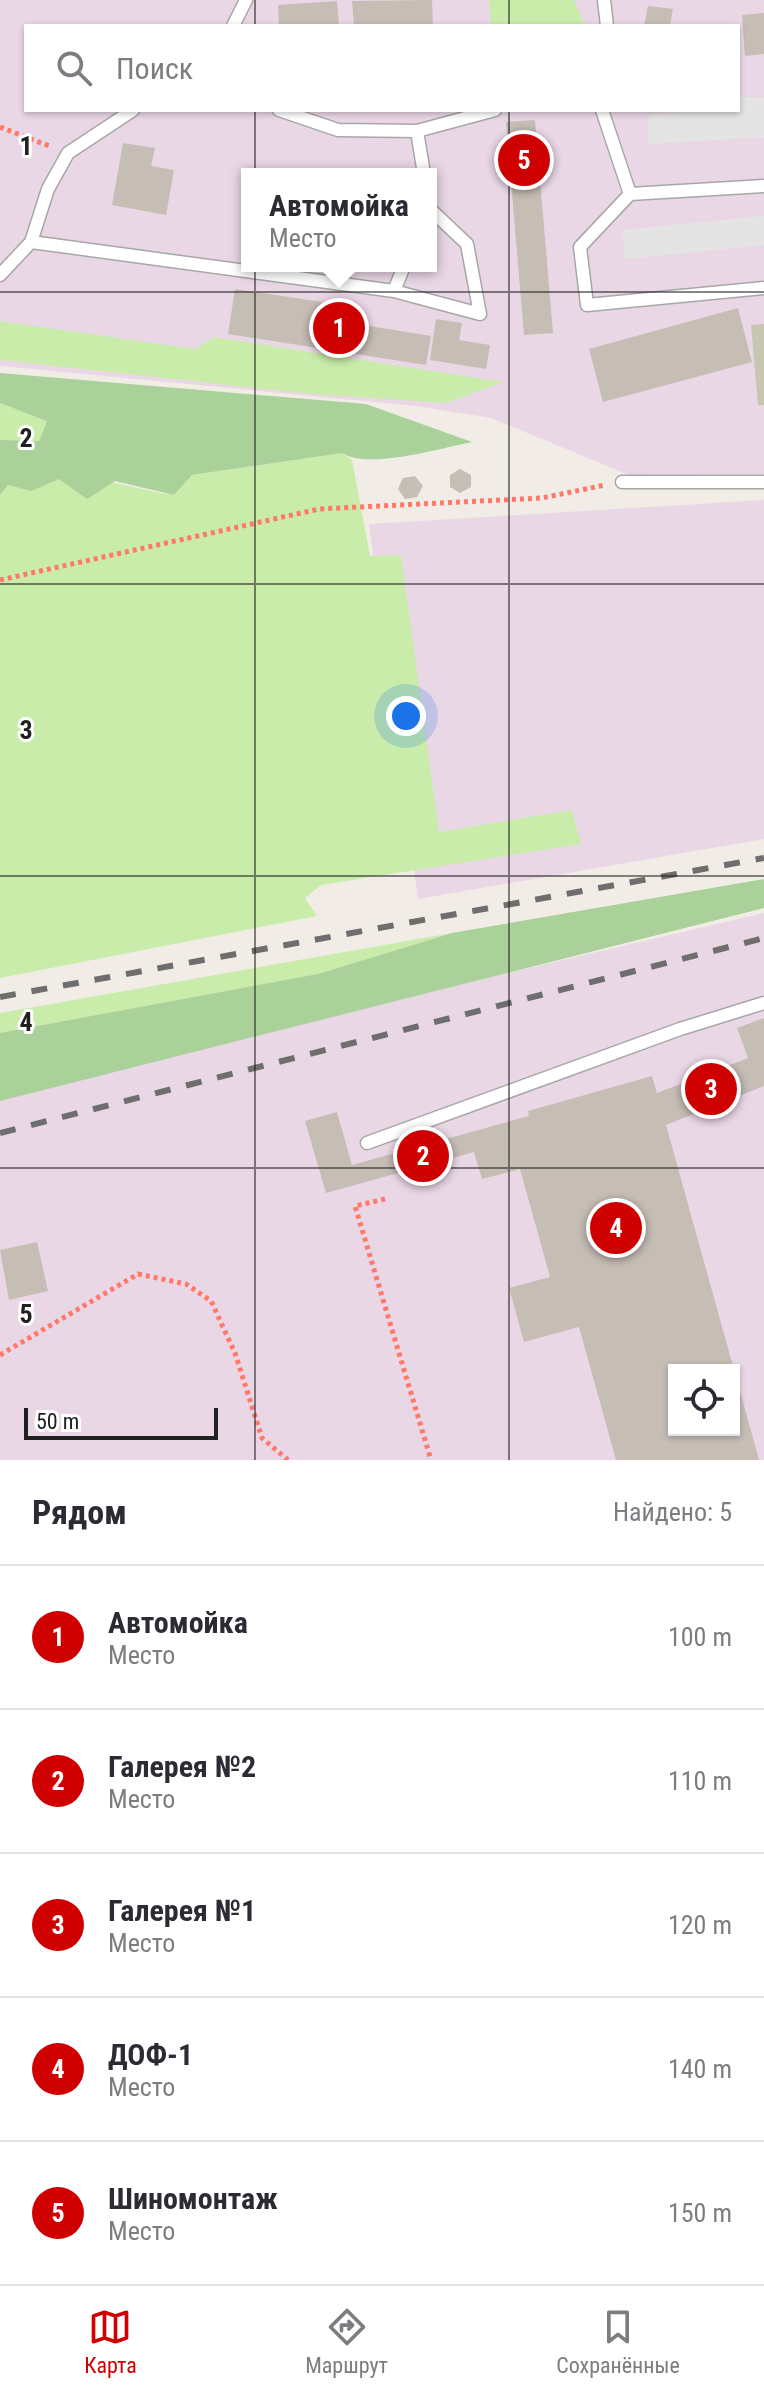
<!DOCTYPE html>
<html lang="ru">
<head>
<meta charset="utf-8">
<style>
  :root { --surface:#fff; --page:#f7f7f7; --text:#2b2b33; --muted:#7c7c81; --line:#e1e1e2; --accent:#cf0100 }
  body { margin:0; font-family:"Roboto Condensed",sans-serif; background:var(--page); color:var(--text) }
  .controls { position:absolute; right:24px; bottom:24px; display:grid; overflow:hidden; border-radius:0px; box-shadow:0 2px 6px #0004 }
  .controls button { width:72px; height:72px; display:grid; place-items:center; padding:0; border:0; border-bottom:2px solid var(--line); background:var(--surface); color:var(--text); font:40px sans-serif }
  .scale { position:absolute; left:24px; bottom:20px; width:194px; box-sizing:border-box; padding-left:8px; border:4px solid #202020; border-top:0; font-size:22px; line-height:28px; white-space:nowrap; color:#202020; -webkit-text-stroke:6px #fff; paint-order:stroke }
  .you { position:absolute; left:406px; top:716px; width:28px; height:28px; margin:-20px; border:6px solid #fff; border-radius:50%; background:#1a73e8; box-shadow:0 0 0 12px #1a73e833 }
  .badge { display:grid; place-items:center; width:52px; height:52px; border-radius:50%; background:var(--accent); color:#fff; font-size:26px; font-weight:700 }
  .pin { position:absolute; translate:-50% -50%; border:4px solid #fff; box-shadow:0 2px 8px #0006 }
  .popup { position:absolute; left:241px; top:168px; width:196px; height:104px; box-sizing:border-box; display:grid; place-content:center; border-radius:0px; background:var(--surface); filter:drop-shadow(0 2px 6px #0005); font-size:26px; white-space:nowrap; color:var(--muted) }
  .popup b { font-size:30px; color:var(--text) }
  .popup::after { content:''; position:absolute; left:50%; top:100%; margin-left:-16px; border:16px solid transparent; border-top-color:var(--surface) }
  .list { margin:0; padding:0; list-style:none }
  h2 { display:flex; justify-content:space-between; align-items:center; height:104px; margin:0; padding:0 32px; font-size:34px }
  h2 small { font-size:26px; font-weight:400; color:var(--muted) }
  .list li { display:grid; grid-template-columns:52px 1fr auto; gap:24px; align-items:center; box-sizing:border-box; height:144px; padding:0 32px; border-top:2px solid var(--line) }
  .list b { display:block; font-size:30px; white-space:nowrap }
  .list p { margin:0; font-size:26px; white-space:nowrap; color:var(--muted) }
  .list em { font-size:26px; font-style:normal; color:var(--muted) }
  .icon { flex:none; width:44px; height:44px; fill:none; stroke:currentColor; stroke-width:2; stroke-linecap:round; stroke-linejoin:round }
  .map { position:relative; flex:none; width:764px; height:1460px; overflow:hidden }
  .search { position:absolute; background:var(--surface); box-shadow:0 2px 6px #0004; left:24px; right:24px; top:24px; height:88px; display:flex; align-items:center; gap:20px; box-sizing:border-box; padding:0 28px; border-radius:0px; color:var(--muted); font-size:30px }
  .sheet { height:824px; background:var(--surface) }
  nav { display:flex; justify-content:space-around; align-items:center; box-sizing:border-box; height:112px; border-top:2px solid var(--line); background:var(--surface); font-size:22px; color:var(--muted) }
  nav a { display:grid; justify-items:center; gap:4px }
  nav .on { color:var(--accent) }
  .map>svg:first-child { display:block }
  .industrial { fill:#ead7e6; fill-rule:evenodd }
  .construction { fill:#c6c6b1 }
  .grass { fill:#caecaa }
  .forest { fill:#a9d199 }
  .parking { fill:#e4e4e4 }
  .building { fill:#c6bdb5 }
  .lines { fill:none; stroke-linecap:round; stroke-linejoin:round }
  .lane-casing { stroke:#a7a7a7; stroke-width:15 }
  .path { stroke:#ff7868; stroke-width:5; stroke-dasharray:4 4; stroke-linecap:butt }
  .lane { stroke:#fff; stroke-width:12 }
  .rail { stroke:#6e6e6e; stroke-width:6; stroke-dasharray:16 16; stroke-linecap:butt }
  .grid { fill:none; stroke:#202020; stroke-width:2; stroke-opacity:0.55 }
  .grid-label { font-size:26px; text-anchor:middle; font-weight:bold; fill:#202020; stroke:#fff; stroke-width:6; stroke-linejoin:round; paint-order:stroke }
</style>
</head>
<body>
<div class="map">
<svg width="764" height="1460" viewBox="0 0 764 1460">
  <rect width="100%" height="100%" fill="#f1ede6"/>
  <path class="industrial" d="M0,0H764V474L629,475L491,418L416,406L0,366ZM26,26H738V110H26ZM247,174H431V266H247Z
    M764,500V839L418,899L369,524Z
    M764,913V1460H0V1091ZM674,1370H734V1430H674Z"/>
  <path class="construction" d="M764,324V405H758L751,325Z"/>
  <path class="grass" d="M489,0H574L585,26H491Z
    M0,321L195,349L214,337L503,382L446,403L311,394L0,360Z
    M0,403L47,420L39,441L0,440Z
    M342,453L352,460L370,556L401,555L439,832L572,810L581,844L321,885L305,898L317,916L0,978V495L8,485C44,495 34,481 61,479C100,475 136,490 174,495L192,475Z
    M452,933L318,974L0,1039V1013Z"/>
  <path class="forest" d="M0,373L366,404L472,442C441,448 368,470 342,453L192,475L174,495L115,481L87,499L59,479L31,491L8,485L0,495V440L39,441L47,421L0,403Z
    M764,879V908L0,1101V1033L318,974L452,933Z"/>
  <path class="parking" d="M738,97H764V137L648,144L649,114L738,110Z
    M764,216V245L625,259L622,230Z"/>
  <path class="building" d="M432,0L433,26H354L352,1Z
    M337,1L339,26H279L278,5Z
    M648,6L673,9L670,26H644Z
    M764,13V54L745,56L742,15Z
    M535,120L553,333L524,335L506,122Z
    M123,143L155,148L151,166L174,170L166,215L112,205Z
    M235,289L329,303L327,319L431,336L426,365L228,334Z
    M738,308L752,362L603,402L589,349Z
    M436,319L462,323L459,340L490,345L486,369L430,360Z
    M460,469L471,475V487L460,493L450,487V475Z
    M415,476L423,486L417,497L405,499L398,489L403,478Z
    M764,1018V1086L666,1125L734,1370H674V1430H734L735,1373L759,1460H616L579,1327L524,1342L509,1288L550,1277L520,1169L482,1179L474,1152L326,1193L305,1121L337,1112L352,1165L529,1116L528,1111L652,1076L657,1093L748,1058L737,1028Z
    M37,1242L48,1291L9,1300L0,1250Z"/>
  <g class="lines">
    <defs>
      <path id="lane" d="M604,0L607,26
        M233,26L246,0
        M279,110L338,130L417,131L495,110
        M602,110L630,194L580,247L587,305L764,288
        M417,131L424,174
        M630,194L764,186
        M31,242L394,291L404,266
        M0,275L31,242L48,189L68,153L133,110
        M394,291L480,314L467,244L431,210
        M622,482H764
        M367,1143L680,1029L764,1003"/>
    </defs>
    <use href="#lane" class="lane-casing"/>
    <path class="path" d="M0,127L52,147
      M0,580L319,509L542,498L605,485
      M385,1199L355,1206L431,1460
      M0,1355L138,1274L186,1284L211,1301L235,1353L262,1438L288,1460"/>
    <use href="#lane" class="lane"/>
    <path class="rail" d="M0,997L764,858
      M0,1133L764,938"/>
  </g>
  <path class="grid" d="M255,0V26M509,0V26M255,110V1460M509,110V1460M0,292H764M0,584H764M0,876H764M0,1168H764"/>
  <g class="grid-label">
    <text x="26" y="155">1</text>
    <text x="26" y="447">2</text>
    <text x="26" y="739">3</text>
    <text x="26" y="1031">4</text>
    <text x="26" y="1323">5</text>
  </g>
</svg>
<div class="controls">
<button><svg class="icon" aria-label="locate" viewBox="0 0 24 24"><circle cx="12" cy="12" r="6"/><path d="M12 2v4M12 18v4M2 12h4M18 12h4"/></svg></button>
</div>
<div class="scale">50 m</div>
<div class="you"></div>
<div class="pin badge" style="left:339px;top:328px">1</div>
<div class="popup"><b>Автомойка</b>Место</div>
<div class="pin badge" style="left:423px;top:1156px">2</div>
<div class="pin badge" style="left:711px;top:1089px">3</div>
<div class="pin badge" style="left:616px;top:1228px">4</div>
<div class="pin badge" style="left:524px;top:160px">5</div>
<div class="search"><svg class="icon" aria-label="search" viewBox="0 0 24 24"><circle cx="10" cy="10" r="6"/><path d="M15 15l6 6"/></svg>Поиск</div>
</div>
<section class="sheet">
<h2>Рядом<small>Найдено: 5</small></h2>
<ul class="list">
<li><span class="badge">1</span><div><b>Автомойка</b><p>Место</p></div><em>100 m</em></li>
<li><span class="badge">2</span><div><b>Галерея №2</b><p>Место</p></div><em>110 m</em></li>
<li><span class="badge">3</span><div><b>Галерея №1</b><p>Место</p></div><em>120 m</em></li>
<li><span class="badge">4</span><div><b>ДОФ-1</b><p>Место</p></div><em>140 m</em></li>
<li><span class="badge">5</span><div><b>Шиномонтаж</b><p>Место</p></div><em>150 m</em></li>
</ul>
</section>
<nav>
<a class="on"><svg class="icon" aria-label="map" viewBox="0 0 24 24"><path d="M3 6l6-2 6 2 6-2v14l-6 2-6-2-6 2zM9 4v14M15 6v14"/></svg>Карта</a>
<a><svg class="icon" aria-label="directions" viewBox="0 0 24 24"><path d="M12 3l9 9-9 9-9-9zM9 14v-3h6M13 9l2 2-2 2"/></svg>Маршрут</a>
<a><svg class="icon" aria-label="saved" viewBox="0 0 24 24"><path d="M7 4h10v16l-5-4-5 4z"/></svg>Сохранённые</a>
</nav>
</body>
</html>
